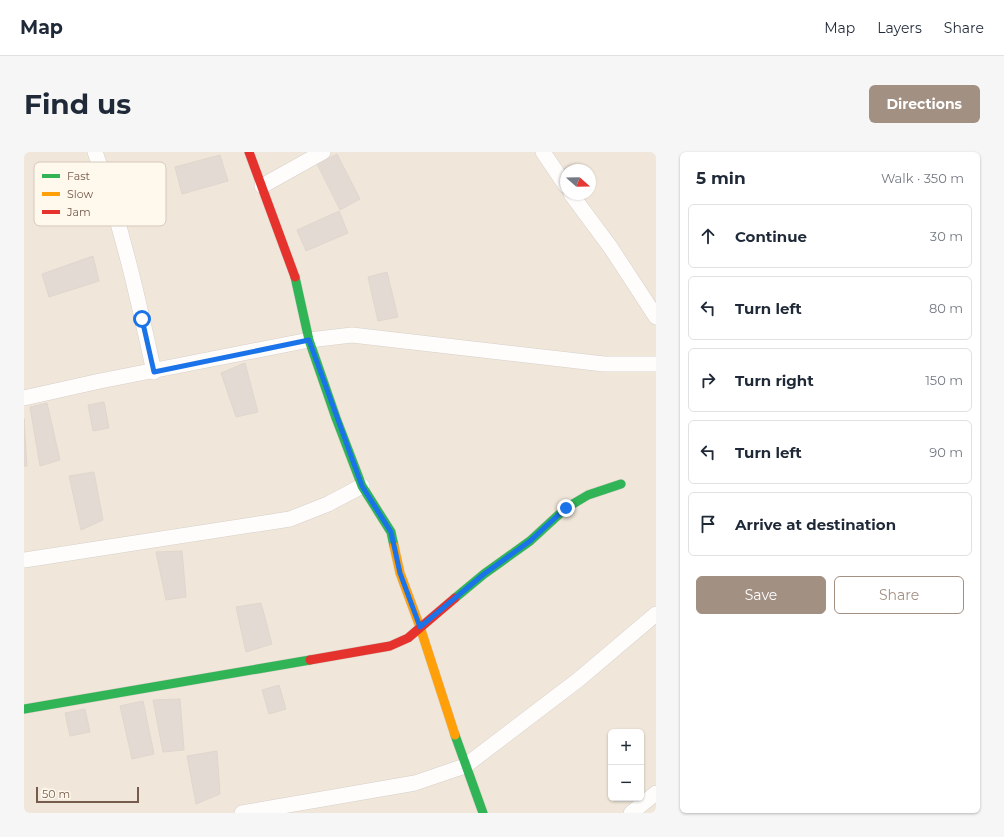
<!DOCTYPE html>
<html lang="en">
<head>
<meta charset="utf-8">
<style>
  :root { --surface:#fff; --page:#f6f6f7; --text:#1f2937; --muted:#747a83; --line:#e0e1e3; --accent:#a29083 }
  body { margin:0; font-family:Montserrat,sans-serif; background:var(--page); color:var(--text) }
  .controls { position:absolute; right:12px; bottom:12px; display:grid; overflow:hidden; border-radius:6px; box-shadow:0 1px 3px #0004 }
  .controls button { width:36px; height:36px; display:grid; place-items:center; padding:0; border:0; border-bottom:1px solid var(--line); background:var(--surface); color:var(--text); font:20px sans-serif }
  .compass { position:absolute; left:536px; top:12px; width:36px; height:36px; border-radius:50%; background:var(--surface); box-shadow:0 1px 3px #0004; rotate:110deg }
  .scale { position:absolute; left:12px; bottom:10px; width:103px; box-sizing:border-box; padding-left:4px; border:2px solid #755b4b; border-top:0; font-size:11px; line-height:14px; white-space:nowrap; color:#755b4b; -webkit-text-stroke:3px #fff8ed; paint-order:stroke }
  .stop { position:absolute; width:12px; height:12px; margin:-9px; border:3px solid #1a73e8; border-radius:50%; background:#fff }
  .stop.end { background:#1a73e8; border-color:#fff; box-shadow:0 1px 4px #0008 }
  .list { margin:0; padding:0; list-style:none }
  h2 { display:flex; justify-content:space-between; align-items:center; height:52px; margin:0; padding:0 16px; font-size:17px }
  h2 small { font-size:13px; font-weight:400; color:var(--muted) }
  .list li { display:grid; grid-template-columns:26px 1fr auto; gap:12px; align-items:center; box-sizing:border-box; height:64px; margin:0 8px 8px; padding:0 8px; border:1px solid var(--line); border-radius:6px }
  .list b { display:block; font-size:15px; white-space:nowrap }
  .list em { font-size:13px; font-style:normal; color:var(--muted) }
  .actions { display:flex; gap:8px; padding:12px 16px }
  .actions a { flex:1; padding:9px 0; border:1px solid var(--accent); border-radius:6px; text-align:center; font-size:14px; color:var(--accent) }
  .actions .main { background:var(--accent); color:#fff }
  .icon { flex:none; width:22px; height:22px; fill:none; stroke:currentColor; stroke-width:2; stroke-linecap:round; stroke-linejoin:round }
  .map { position:relative; flex:none; width:632px; height:661px; overflow:hidden; border-radius:6px }
  header { display:flex; align-items:center; gap:24px; box-sizing:border-box; height:56px; padding:0 20px; background:var(--surface); border-bottom:1px solid var(--line) }
  header strong { font-size:19px }
  nav { display:flex; gap:22px; margin-inline-start:auto; font-size:14px }
  .intro { display:flex; align-items:center; justify-content:space-between; box-sizing:border-box; height:96px; padding:0 24px }
  h1 { margin:0; font-size:28px }
  .button { padding:10px 18px; border-radius:6px; background:var(--accent); color:#fff; font-size:14px; font-weight:700 }
  main { display:flex; gap:24px; padding:0 24px }
  aside { flex:1; background:var(--surface); border-radius:6px; box-shadow:0 1px 3px #0004 }
  .map>svg:first-child { display:block }
  .residential { fill:#f0e6d9; fill-rule:evenodd }
  .building { fill:#e3dbd3; stroke:#e0d6cd }
  .lines { fill:none; stroke-linecap:round; stroke-linejoin:round }
  .street-casing { stroke:#d6d0ca; stroke-width:16 }
  .fast-casing { stroke:#d7cfc8; stroke-width:10 }
  .slow-casing { stroke:#d7cfc8; stroke-width:10 }
  .jam-casing { stroke:#d7cfc8; stroke-width:10 }
  .street { stroke:#fefdfc; stroke-width:15 }
  .fast { stroke:#30b455; stroke-width:9 }
  .slow { stroke:#ff9f0a; stroke-width:9 }
  .jam { stroke:#e5322d; stroke-width:9 }
  .route { stroke:#1a73e8; stroke-width:5 }
  .key { fill:#fff8ed; stroke:#d6c9bc; stroke-width:1 }
  .key-label { font-size:11px; fill:#755b4b }
</style>
</head>
<body>
<header>
<strong>Map</strong>
<nav><a>Map</a><a>Layers</a><a>Share</a></nav>
</header>
<div class="intro"><h1>Find us</h1><a class="button">Directions</a></div>
<main>
<div class="map">
<svg width="632" height="661" viewBox="0 0 632 661">
  <rect width="100%" height="100%" fill="#f7f3eb"/>
  <path class="residential" d="M0,0H632V661H0ZM542,18H566V42H542ZM587,580H617V646H587Z"/>
  <path class="building" d="M313,2L336,47L316,58L293,12Z
    M196,3L204,29L158,42L151,15Z
    M315,59L324,81L282,99L273,78Z
    M69,104L75,129L25,145L18,122Z
    M363,120L374,165L354,169L344,125Z
    M221,211L234,260L212,265L197,221Z
    M80,250L85,276L69,279L64,253Z
    M23,251L36,308L16,314L6,255Z
    M0,266L3,314H0Z
    M70,320L79,368L57,378L45,324Z
    M158,399L162,445L142,448L132,400Z
    M237,451L248,492L222,500L212,455Z
    M255,533L262,557L245,562L238,538Z
    M156,547L160,598L139,600L129,548Z
    M119,549L130,602L108,607L96,554Z
    M61,557L66,580L46,584L41,561Z
    M193,599L196,642L172,652L163,604Z"/>
  <g class="lines">
    <defs>
      <path id="street" d="M71,0C97,71 114,146 130,220
        M519,0L542,34
        M238,34L299,0
        M547,42L587,96L632,165
        M0,246L76,229L285,188L328,183L580,212H632
        M0,408L266,367L304,352L338,334
        M218,661L391,631L441,614L554,528L632,462
        M607,661L632,641"/>
      <path id="fast" d="M271,125L285,188L312,266L338,334L367,380L370,394
        M431,446L460,422L506,389L542,356L564,343L597,332
        M0,557L286,508
        M431,583L459,661"/>
      <path id="slow" d="M370,394L376,421L396,475L431,583"/>
      <path id="jam" d="M225,0L271,125
        M286,508L366,494L384,486L431,446"/>
    </defs>
    <use href="#street" class="street-casing"/>
    <use href="#fast" class="fast-casing"/>
    <use href="#slow" class="slow-casing"/>
    <use href="#jam" class="jam-casing"/>
    <use href="#street" class="street"/>
    <use href="#fast" class="fast"/>
    <use href="#slow" class="slow"/>
    <use href="#jam" class="jam"/>
  </g>
  <g class="lines">
    <path class="route" d="M118,167L130,220L285,188L338,334L367,380L376,421L396,475L460,422L506,389L542,356"/>
  </g>
  <rect x="10" y="10" width="132" height="64" rx="6" class="key"/>
  <rect x="18" y="22" width="18" height="4" fill="#30b455"/>
  <rect x="18" y="40" width="18" height="4" fill="#ff9f0a"/>
  <rect x="18" y="58" width="18" height="4" fill="#e5322d"/>
  <g class="key-label">
    <text x="43" y="28">Fast</text>
    <text x="43" y="46">Slow</text>
    <text x="43" y="64">Jam</text>
  </g>
</svg>
<div class="controls">
<button>+</button>
<button>−</button>
</div>
<svg class="compass" viewBox="-18 -18 36 36"><path d="M0-13l5 13h-10z" fill="#e53935"/><path d="M0 13l5-13h-10z" fill="#747a83"/></svg>
<div class="scale">50 m</div>
<div class="stop" style="left:118px;top:167px"></div>
<div class="stop end" style="left:542px;top:356px"></div>
</div>
<aside>
<h2>5 min<small>Walk · 350 m</small></h2>
<ul class="list">
<li><svg class="icon" aria-label="ahead" viewBox="0 0 24 24"><path d="M12 20V5M6 11l6-6 6 6"/></svg><div><b>Continue</b></div><em>30 m</em></li>
<li><svg class="icon" aria-label="left" viewBox="0 0 24 24"><path d="M17 20v-9H6M10 6l-5 5 5 5"/></svg><div><b>Turn left</b></div><em>80 m</em></li>
<li><svg class="icon" aria-label="right" viewBox="0 0 24 24"><path d="M7 20v-9h11M14 6l5 5-5 5"/></svg><div><b>Turn right</b></div><em>150 m</em></li>
<li><svg class="icon" aria-label="left" viewBox="0 0 24 24"><path d="M17 20v-9H6M10 6l-5 5 5 5"/></svg><div><b>Turn left</b></div><em>90 m</em></li>
<li><svg class="icon" aria-label="arrive" viewBox="0 0 24 24"><path d="M6 21V4h12l-3 4 3 4H6"/></svg><div><b>Arrive at destination</b></div></li>
</ul>
<div class="actions"><a class="main">Save</a><a>Share</a></div>
</aside>
</main>
</body>
</html>
